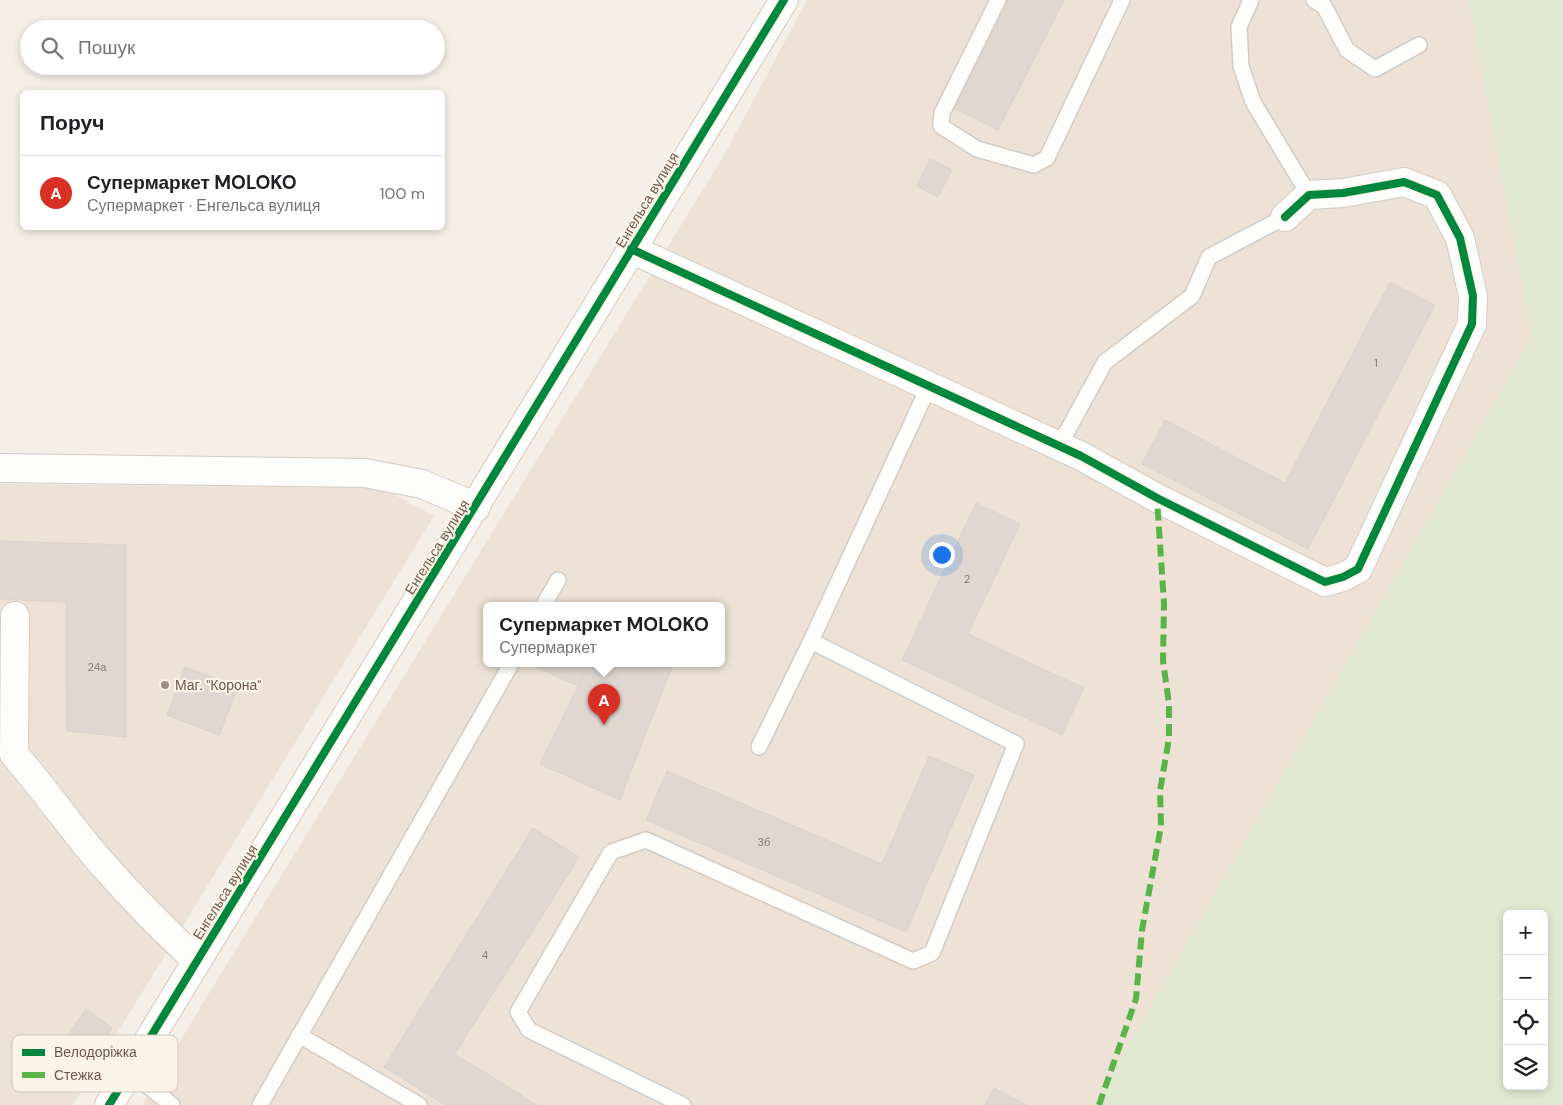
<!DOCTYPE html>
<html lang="uk">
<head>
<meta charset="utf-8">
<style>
  :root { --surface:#fff; --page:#f6f6f6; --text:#202124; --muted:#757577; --line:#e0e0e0; --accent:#d93025 }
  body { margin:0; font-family:"DM Sans",sans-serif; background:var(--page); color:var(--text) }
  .controls { position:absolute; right:15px; bottom:15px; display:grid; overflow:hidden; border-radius:8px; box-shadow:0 2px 8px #0003 }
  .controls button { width:45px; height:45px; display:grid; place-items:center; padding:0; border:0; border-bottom:1px solid var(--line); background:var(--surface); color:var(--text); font:25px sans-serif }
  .you { position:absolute; left:941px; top:554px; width:18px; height:18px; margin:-12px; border:4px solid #fff; border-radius:50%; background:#1a73e8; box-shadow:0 0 0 8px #1a73e833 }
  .badge { display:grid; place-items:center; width:32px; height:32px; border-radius:50%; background:var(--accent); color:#fff; font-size:16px; font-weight:700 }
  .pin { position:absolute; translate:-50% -41px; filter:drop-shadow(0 1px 2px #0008) }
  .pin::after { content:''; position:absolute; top:26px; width:18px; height:15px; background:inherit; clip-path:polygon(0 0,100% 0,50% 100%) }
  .popup { position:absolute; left:483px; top:602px; width:242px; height:65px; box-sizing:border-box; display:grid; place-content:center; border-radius:8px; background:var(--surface); filter:drop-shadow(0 1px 4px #0005); font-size:16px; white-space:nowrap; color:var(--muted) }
  .popup b { font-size:19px; color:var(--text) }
  .popup::after { content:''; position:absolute; left:50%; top:100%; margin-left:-10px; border:10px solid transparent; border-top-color:var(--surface) }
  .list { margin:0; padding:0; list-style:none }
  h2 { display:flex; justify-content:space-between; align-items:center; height:65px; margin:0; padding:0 20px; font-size:21px }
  h2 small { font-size:16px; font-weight:400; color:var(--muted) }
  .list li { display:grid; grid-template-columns:32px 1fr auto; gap:15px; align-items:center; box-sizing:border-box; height:75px; padding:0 20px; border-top:1px solid var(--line) }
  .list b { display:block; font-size:19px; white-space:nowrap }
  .list p { margin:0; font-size:16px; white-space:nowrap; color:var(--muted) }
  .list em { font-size:16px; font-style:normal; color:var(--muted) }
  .icon { flex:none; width:28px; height:28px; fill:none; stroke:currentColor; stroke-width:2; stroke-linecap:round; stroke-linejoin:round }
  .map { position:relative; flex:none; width:1563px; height:1105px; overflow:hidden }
  .search { position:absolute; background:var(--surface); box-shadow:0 2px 8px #0003; left:20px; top:20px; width:425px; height:55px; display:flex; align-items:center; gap:12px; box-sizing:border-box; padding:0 18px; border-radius:28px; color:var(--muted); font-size:19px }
  .panel { position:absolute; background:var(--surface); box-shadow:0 2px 8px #0003; left:20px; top:90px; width:425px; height:140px; border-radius:8px }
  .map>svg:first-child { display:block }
  .residential { fill:#ede2d5; fill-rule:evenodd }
  .green { fill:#e1e9d3; fill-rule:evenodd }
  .building { fill:#e0d7d0; stroke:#dcd2ca }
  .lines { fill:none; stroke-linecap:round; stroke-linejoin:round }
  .lane-casing { stroke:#d3ccc6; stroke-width:18 }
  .street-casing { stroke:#d3ccc6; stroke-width:30 }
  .secondary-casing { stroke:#d2cbc4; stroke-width:30 }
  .lane { stroke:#fdfdfb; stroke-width:15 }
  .street { stroke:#fdfdfb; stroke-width:28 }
  .secondary { stroke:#fdfdfb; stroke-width:28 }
  .quiet { stroke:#59b447; stroke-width:6; stroke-dasharray:12 6; stroke-linecap:butt }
  .cycleway-casing { stroke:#fcf4e8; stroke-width:11 }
  .cycleway { stroke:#00873e; stroke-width:8 }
  .poi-dot { fill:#9c8c82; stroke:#fcf4e8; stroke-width:2 }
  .labels { text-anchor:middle; stroke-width:4.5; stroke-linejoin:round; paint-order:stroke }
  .number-label { font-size:11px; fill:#8c796f }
  .street-label { font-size:14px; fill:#6d574c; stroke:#fcf4e8 }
  .poi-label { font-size:14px; fill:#6d574c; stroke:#fcf4e8; text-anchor:start }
  .key { fill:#fcf4e8; stroke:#d1c5b9; stroke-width:1 }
  .key-label { font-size:14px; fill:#6d574c }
</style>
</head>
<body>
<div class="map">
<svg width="1563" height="1105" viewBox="0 0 1563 1105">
  <rect width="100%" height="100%" fill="#f4efe7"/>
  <path class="residential" d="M807,0H1469L1532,337L1095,1105H142L203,1003L723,157ZM486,606H722V664H486Z
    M0,484L382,488L434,516L73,1105H0Z"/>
  <path class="green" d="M1469,0H1563V1105H1095L1532,337ZM1507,914H1544V1086H1507Z"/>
  <path class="building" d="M1007,0H1064L998,130L952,107Z
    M930,159L952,170L938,197L917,186Z
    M1390,282L1435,305L1308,549L1142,464L1165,420L1285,483Z
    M976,503L1020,524L968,634L1084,688L1062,735L902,660Z
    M0,541L126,545V737L67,731L66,602L0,599Z
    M536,664H588L578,686L534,666Z
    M547,664H673L620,800L540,764L578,686L543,670Z
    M185,667L238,687L219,735L167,715Z
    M929,756L974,775L906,932L646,820L667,771L882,864Z
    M533,828L579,857L455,1054L537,1105H445L384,1067Z
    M86,1009L112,1028L91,1060L64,1040Z
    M994,1088L1027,1105H985Z"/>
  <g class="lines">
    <defs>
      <path id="lane" d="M998,0L942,113L941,126L977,149L1034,165L1047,158L1122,0
        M1251,0L1239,27L1241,66L1253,102L1309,195
        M1314,0L1324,6L1347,50L1375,69L1419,45
        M1059,446L1105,362L1192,296L1209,257L1285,217
        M543,606L558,580
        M759,747L811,641
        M299,1035L419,1105
        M130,1072L172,1105
        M260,1105L511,664
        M683,1105L529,1030L518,1012L611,852L646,840L913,961L932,953L1016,744L811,641L929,386"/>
      <path id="street" d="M631,249L1081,456L1157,498L1325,582L1343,577L1358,569L1472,324L1473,296L1460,238L1437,195L1404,182L1343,193L1309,195L1285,217
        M0,468L365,473L422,484L476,507
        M15,616L14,754C40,784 63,816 88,847C122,888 159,925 197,961"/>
      <path id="secondary" d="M109,1105C335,737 559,368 784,0"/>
    </defs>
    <use href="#lane" class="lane-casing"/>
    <use href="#street" class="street-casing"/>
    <use href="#secondary" class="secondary-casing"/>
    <use href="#lane" class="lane"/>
    <use href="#street" class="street"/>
    <use href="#secondary" class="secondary"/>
    <path class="quiet" d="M1099,1105L1136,999L1142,930L1161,826L1160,791L1169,738V704L1163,661L1164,604L1157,498"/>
    <defs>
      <path id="cycleway" d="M631,249L1081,456L1157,498L1325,582L1343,577L1358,569L1472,324L1473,296L1460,238L1437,195L1404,182L1343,193L1309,195L1285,217
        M109,1105C335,737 559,368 784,0"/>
    </defs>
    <use href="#cycleway" class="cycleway-casing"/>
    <use href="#cycleway" class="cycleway"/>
  </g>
  <circle class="poi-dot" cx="165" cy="685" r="5"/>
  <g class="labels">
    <g class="number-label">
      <text x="1376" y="367">1</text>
      <text x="967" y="583">2</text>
      <text x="97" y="671">24а</text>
      <text x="764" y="846">3б</text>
      <text x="485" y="959">4</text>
    </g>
    <g class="street-label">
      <text transform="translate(647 200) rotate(-59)" y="5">Енгельса вулиця</text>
      <text transform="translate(437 547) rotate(-58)" y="5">Енгельса вулиця</text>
      <text transform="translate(225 892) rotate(-58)" y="5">Енгельса вулиця</text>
    </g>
    <g class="poi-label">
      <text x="175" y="690">Маг. "Корона"</text>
    </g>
  </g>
  <rect x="12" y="1035" width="166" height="57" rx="8" class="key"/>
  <rect x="22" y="1049" width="23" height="7" fill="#00873e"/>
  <rect x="22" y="1072" width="23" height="6" fill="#59b447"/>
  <g class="key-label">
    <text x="54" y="1057">Велодоріжка</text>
    <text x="54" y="1080">Стежка</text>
  </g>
</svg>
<div class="controls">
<button>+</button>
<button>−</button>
<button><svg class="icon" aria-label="locate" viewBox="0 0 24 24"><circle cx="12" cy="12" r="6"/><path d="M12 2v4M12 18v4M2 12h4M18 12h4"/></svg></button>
<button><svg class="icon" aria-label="layers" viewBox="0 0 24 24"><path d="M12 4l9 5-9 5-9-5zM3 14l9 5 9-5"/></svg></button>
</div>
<div class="you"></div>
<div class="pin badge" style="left:604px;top:725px">A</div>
<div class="popup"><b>Супермаркет MOLOKO</b>Супермаркет</div>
<div class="search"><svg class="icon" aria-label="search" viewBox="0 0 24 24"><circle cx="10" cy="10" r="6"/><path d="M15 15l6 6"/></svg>Пошук</div>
<section class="panel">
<h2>Поруч<small></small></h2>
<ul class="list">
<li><span class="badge">A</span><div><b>Супермаркет MOLOKO</b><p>Супермаркет · Енгельса вулиця</p></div><em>100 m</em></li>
</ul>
</section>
</div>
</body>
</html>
